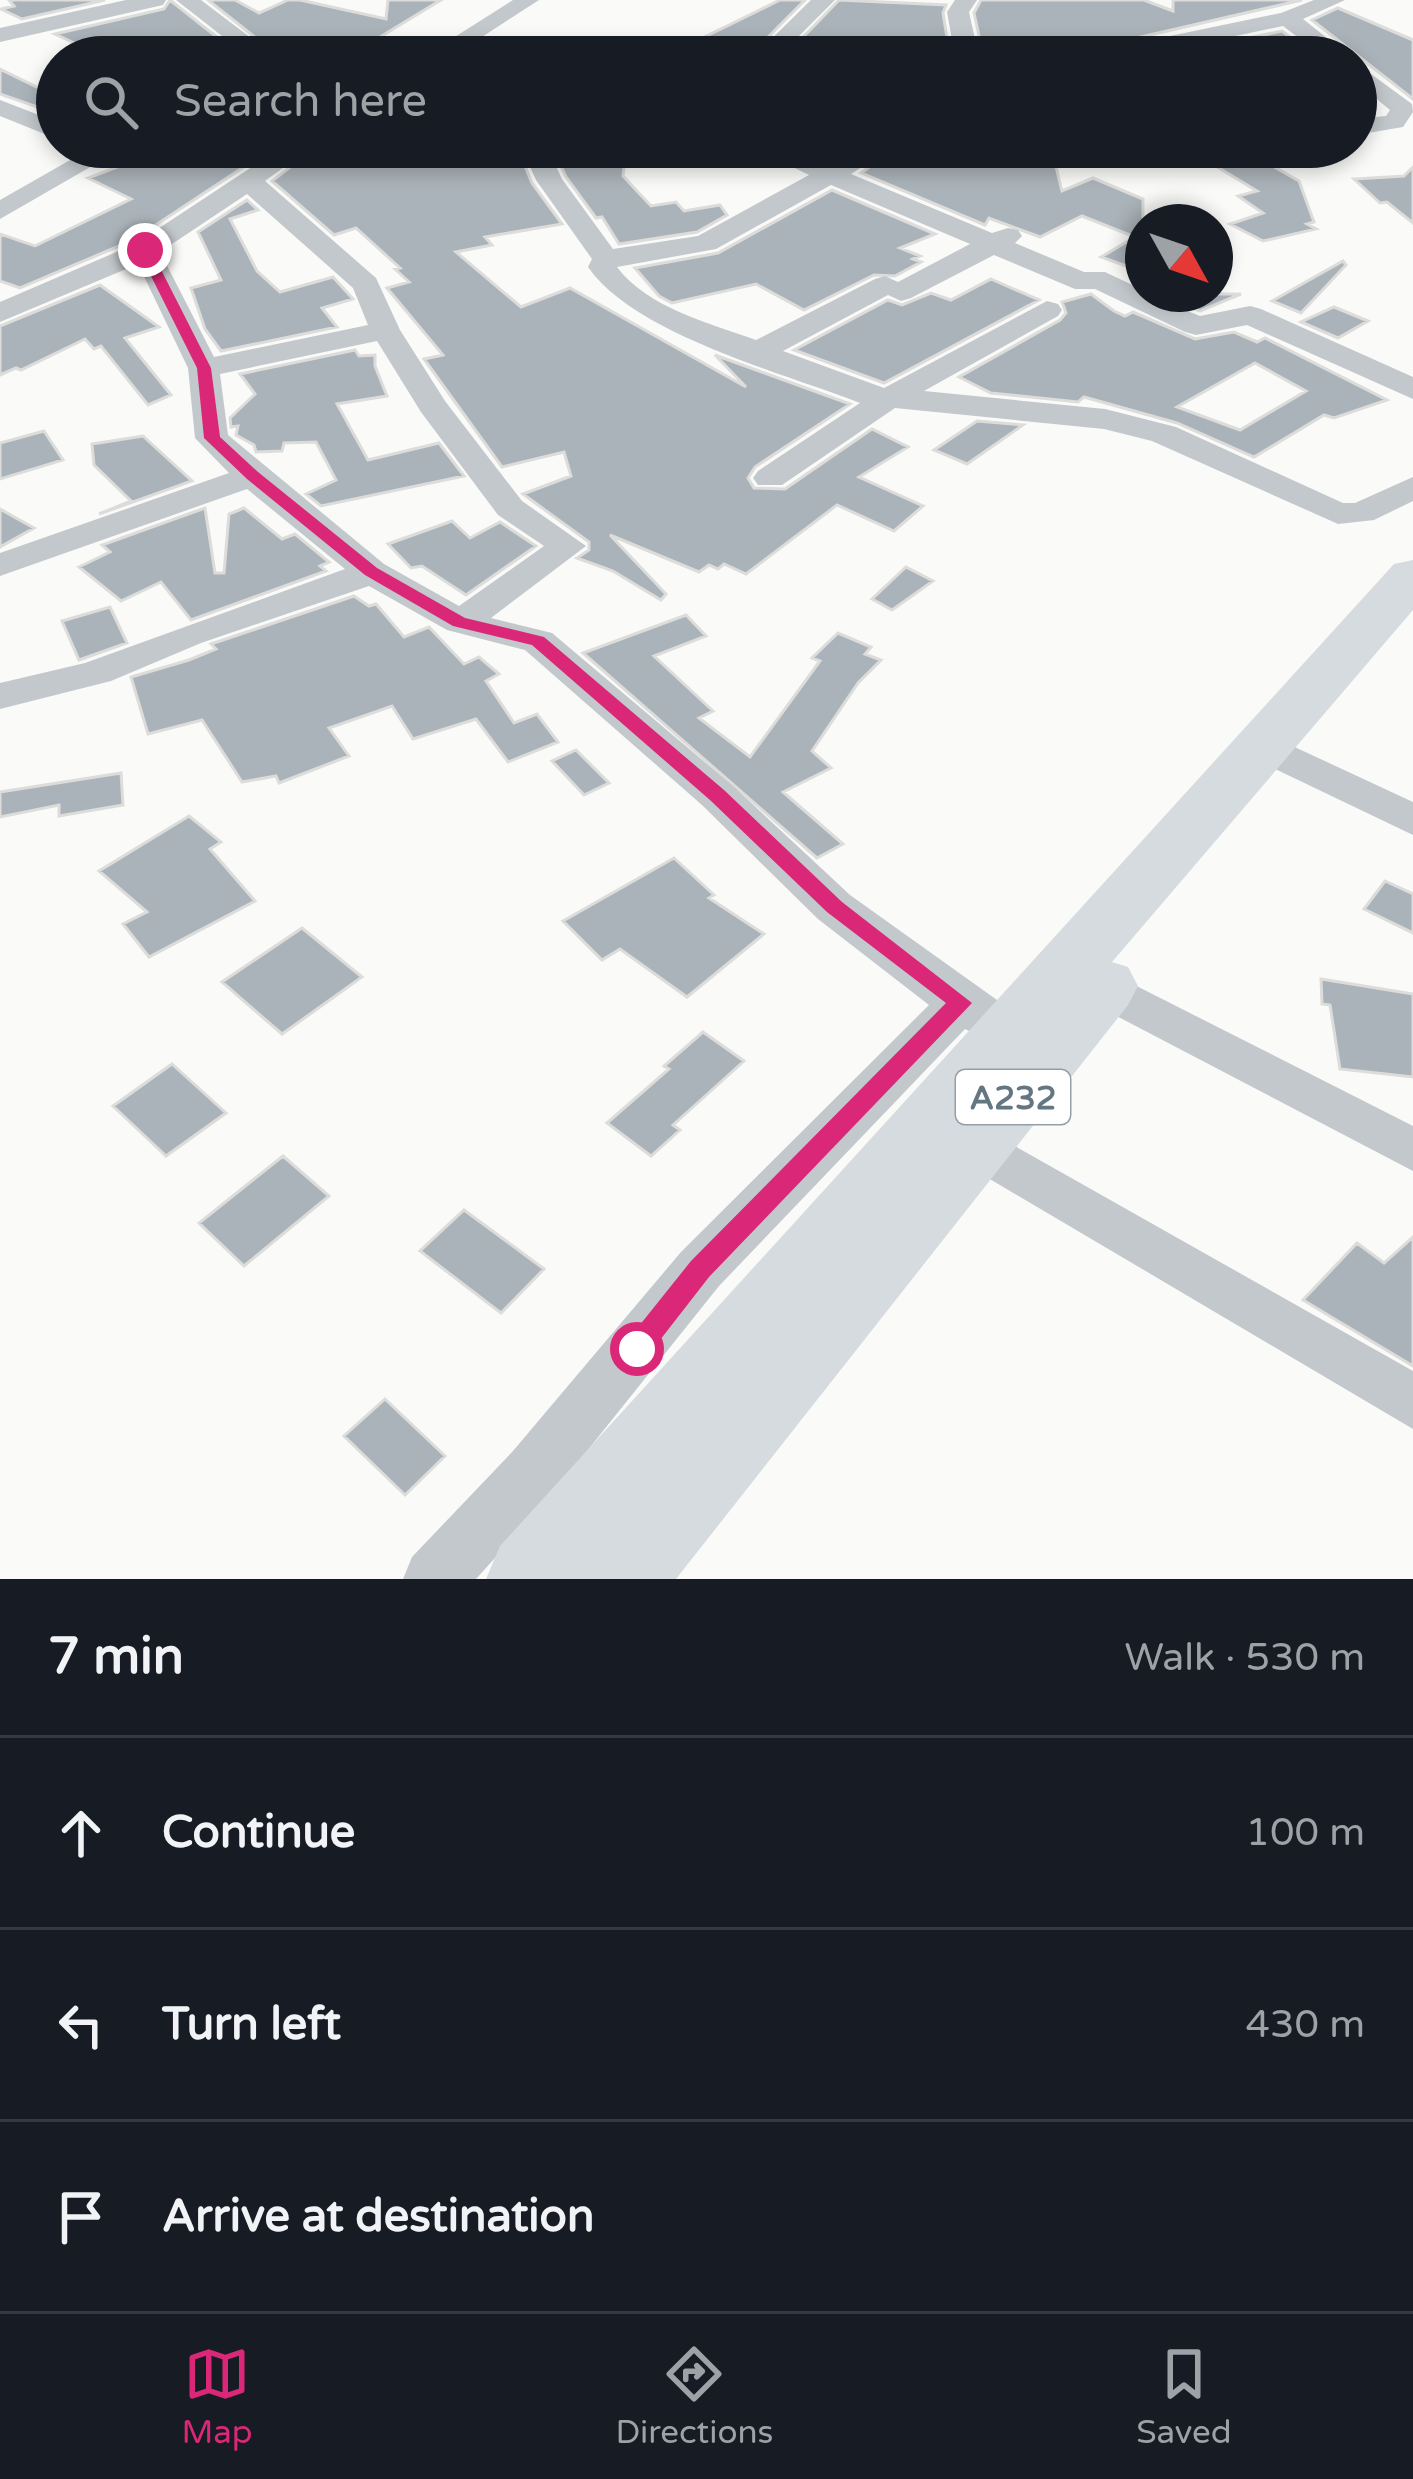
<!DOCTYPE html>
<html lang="en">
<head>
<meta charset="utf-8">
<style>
  :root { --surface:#171b24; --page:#242831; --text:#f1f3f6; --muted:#9ea1a6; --line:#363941; --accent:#db2777 }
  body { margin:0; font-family:"Varela Round",sans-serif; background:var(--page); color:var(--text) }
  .compass { position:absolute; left:1125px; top:204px; width:108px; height:108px; border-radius:50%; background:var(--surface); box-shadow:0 6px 18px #0003; rotate:130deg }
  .stop { position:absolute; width:36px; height:36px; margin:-27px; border:9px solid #db2777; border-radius:50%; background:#fff }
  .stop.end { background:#db2777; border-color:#fff; box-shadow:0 3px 12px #0008 }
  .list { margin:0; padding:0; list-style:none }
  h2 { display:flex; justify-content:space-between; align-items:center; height:156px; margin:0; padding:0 48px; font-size:51px }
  h2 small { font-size:39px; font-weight:400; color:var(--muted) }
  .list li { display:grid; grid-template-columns:78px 1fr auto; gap:36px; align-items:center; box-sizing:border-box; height:192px; padding:0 48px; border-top:3px solid var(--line) }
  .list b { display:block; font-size:45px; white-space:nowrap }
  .list em { font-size:39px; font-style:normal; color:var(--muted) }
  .icon { flex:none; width:66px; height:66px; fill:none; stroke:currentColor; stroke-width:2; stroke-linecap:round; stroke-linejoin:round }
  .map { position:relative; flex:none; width:1413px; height:1579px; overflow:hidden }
  .search { position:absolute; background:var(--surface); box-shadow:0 6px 18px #0003; left:36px; right:36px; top:36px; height:132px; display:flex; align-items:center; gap:30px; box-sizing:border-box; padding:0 42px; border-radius:66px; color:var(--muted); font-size:45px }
  .sheet { height:732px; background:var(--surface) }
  nav { display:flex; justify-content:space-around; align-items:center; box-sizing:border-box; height:168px; border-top:3px solid var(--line); background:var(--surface); font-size:33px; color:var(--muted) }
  nav a { display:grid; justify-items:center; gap:6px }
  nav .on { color:var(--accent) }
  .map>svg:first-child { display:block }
  .building { fill:#aab3b9; stroke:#dcdcda; stroke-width:3; fill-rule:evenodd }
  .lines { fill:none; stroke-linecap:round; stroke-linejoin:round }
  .minor { fill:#c3c8cc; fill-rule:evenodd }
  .highway { fill:#d6dbdf; fill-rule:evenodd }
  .route { fill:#db2777 }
  .labels { text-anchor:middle; stroke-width:12; stroke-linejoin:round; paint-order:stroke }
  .shield { fill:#fff; stroke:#939fa8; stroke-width:3 }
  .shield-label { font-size:33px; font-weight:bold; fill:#657683 }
</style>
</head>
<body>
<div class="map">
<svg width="1413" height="1579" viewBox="0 0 1413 1579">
  <rect width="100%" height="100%" fill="#fafaf8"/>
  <path class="building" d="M9,0H105L22,19L1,9L14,6Z
    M170,0L242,57H104L55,34L164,9Z
    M208,0H235L259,13L288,0H300L386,19L388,0H441L347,57H280Z
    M780,0H805L748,57H712L716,52L678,50Z
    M839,0L946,5L943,13L950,57H784Z
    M981,0H1144L1173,11V0H1302L1102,46L1087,57L983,54L974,13Z
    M1338,8L1413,40V99L1312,20Z
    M1282,31L1317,57H1158Z
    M0,69L57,97V114L0,94Z
    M129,147H274L133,240L20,288L0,281V234L35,246L131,199L88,178L136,160L120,155Z
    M316,147H517L532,183L562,224L485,237L492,245L456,252L521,307L570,288L746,387L715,355L850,404L755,467L748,478L754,488L785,489L872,429L908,447L859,477L923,506L894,531L837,505L746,574L724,564L718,569L709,565L699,572L610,535L666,594L661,600L613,571L577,558L589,550V542L523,494L571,476L564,452L502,467L424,359L443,355L387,288L409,282L395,269L400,268L356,228L334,235L272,181Z
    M552,147H627L623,176L651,206L676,202L684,211L720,205L727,215L697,232L619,244L602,217L596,218L566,177Z
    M897,147H1051L1062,191L1093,178L1143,199V272L1101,257L1135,237L1082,216L1040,237L989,218L985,225L861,173Z
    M1248,152L1299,181L1314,222L1307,224L1316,229L1263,241L1230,224L1263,213L1238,196L1257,191L1209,162L1234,159Z
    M1413,167V223L1387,202L1380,203L1354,179L1404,176Z
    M832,190L935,234L900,248L920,256L913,259L921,262L895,276L874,275L804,310L756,284L672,303L659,296L635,268L718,253Z
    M247,200L258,210L230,219L257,271L280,292L333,277L353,299L322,308L337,327L221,351L205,329L191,288L221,280L198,232Z
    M1343,261L1346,265L1301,313L1272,301Z
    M991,279L1039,300L884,383L794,350L888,300L902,305L931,293L951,300Z
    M100,285L159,327L125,338L171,395L148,405L101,346L94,349L85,339L21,370L16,368L0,375V326Z
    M1091,294L1114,311L1125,316L1133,312L1195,339L1234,332L1257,342L1265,338L1387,400L1334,418L1324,415L1254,457L1177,423L1084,397L1078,402L991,393L959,377L1060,320L1066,313L1062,302ZM1255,363L1306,391L1240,430L1177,407Z
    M1175,294H1241L1200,311L1166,298Z
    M1334,307L1368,321L1338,338L1301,322Z
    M355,350L359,356L375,355V366L387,396L337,404L368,460L439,443L464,476L321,506L306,494L336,480L316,442L284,443L282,451L256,452L254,445L236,435L238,426L231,427L230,418L255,394L240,374Z
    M977,421L1023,425L967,464L934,450Z
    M44,431L63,460L0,479V443Z
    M143,436L192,481L99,514L131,501L94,465L92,444Z
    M205,508L215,573H224L229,514L244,508L282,539L295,534L329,562L320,566L326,571L191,620L161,582L121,601L79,567L110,552L102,545Z
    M0,509L34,528L0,547Z
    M452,521L470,538L500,522L536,546L466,595L422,566L411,568L388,544Z
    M906,567L933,581L892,610L872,599Z
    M354,596L369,606L376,604L404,637L429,627L464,664L479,657L499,674L486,681L514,723L537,714L558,742L508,762L476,719L413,739L392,706L329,728L349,756L279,783L276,776L242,782L202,720L148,734L131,677L189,660L216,649L211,644Z
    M110,607L127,643L79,660L62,621Z
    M686,615L706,636L654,656L713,711L699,718L750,757L820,661L812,658L838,633L871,647L865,654L881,660L858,683L812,751L831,768L783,792L843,844L817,858L583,653Z
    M576,750L609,783L584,795L552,761Z
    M121,773L123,805L59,816V805L0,817V792Z
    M189,816L221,842L210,849L255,901L149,957L123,924L147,912L99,871Z
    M674,858L714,895L709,898L764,934L687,997L620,949L602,960L563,921Z
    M1385,881L1413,894V933L1364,909Z
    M302,928L362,977L282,1034L222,982Z
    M1321,979L1413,994V1077L1340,1069L1330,1005L1322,1004Z
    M703,1032L744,1061L673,1125L680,1130L651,1156L607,1123L669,1069L664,1066Z
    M172,1064L226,1113L166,1156L113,1106Z
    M283,1156L329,1196L244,1266L199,1223Z
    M464,1210L544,1269L501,1313L420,1251Z
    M1413,1237V1366L1303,1300L1357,1243L1384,1263Z
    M385,1399L445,1456L405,1495L344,1436Z"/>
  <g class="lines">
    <path class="minor" d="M126,0H166L163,5L0,42V28Z
      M176,0H201L276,57H249Z
      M513,0H539L451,57H423Z
      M811,0H835L778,57H753Z
      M955,0H977L969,12L979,57H955L947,12Z
      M1314,0H1345L1303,19L1351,57H1324L1283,26L1136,57H1091L1103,50L1281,13Z
      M1356,63L1412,104L1413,112L1403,127L1356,135V119L1386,116L1390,110L1356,82Z
      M0,100L57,122V139L0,116Z
      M93,147H125L0,219V200Z
      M282,147H312L265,181L376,278L400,330L445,401L522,501L586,546L491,618L552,633L732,785L850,895L1025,1020L1032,1033L1025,1046L1008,1052L965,1029L719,1286L555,1491L476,1579H403L412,1557L513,1451L681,1252L929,1005L818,919L702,805L525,650L447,630L369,586L201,643L111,681L0,709V683L85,663L345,569L247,489L0,576V553L229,473L195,438L188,368L138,264L0,322V302L135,244ZM247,194L353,288L368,325L214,357L160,252ZM377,341L421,412L498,515L544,546L459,606L384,564L228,435L220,374Z
      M521,147H547L562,179L613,249L698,236L809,175L752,147H787L829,165L861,147H893L851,174L992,233L1008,228L1018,230L1022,236L1015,243L1084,272H1105L1143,290V294L1200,316L1250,306L1261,309L1413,377V399L1247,325L1196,335L1185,332L1095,289H1075L994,255L911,298L901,301L888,295L783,351L884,388L1047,301L1058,304L1062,310L1058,316L924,391L1105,409L1176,427L1343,503H1355L1413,477V501L1374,520L1338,524L1152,441L1104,429L895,408L782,485H758L753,478L758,471L860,403C783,373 634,334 588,267L592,259L536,180ZM831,185L970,244L898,282L885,276L875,279L756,340C709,323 648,308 617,267L716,249Z
      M1073,147H1107L1118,152L1247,147L1234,155L1115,168Z
      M1286,743L1413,802V835L1271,767L1265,757L1271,747Z
      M1103,969L1413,1126V1171L1086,1000L1079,987L1086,974Z
      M974,1123L1413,1371V1429L956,1159L948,1144L956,1129Z"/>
    <path class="highway" d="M1413,560V610L1112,962L1128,967L1138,986L1128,1005L676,1579H486L500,1546L1394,564Z"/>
  </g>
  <path class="route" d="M145,246L151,250L211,368L220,437L258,472L377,568L465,618L544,637L724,790L842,902L972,1003L709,1277L646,1358H627L624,1349L627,1341L691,1261L946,1003L827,912L710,800L532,645L453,626L365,575L247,479L204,438L197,368L138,250Z"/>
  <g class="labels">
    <rect class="shield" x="956" y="1070" width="114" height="54" rx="9"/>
    <g class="shield-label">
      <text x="1013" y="1109">A232</text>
    </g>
  </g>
</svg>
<svg class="compass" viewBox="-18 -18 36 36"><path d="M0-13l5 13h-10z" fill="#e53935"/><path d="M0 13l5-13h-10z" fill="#9ea1a6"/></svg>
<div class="stop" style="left:637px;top:1349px"></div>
<div class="stop end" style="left:145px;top:250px"></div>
<div class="search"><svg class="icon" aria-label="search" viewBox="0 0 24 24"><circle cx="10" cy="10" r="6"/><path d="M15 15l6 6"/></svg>Search here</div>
</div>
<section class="sheet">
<h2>7 min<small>Walk · 530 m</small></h2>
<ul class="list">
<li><svg class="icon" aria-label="ahead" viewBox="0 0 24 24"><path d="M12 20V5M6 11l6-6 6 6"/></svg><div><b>Continue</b></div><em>100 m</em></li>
<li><svg class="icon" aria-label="left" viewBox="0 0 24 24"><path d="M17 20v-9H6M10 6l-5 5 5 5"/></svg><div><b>Turn left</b></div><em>430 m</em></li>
<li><svg class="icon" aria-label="arrive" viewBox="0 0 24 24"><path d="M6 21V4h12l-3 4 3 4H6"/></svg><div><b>Arrive at destination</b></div></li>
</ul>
</section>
<nav>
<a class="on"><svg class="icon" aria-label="map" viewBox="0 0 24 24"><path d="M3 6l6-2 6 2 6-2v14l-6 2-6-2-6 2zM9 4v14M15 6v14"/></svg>Map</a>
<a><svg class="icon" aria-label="directions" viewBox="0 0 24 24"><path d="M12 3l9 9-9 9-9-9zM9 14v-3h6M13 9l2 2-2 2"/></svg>Directions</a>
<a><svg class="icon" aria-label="saved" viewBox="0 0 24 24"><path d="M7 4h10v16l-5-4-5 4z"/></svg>Saved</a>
</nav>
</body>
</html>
